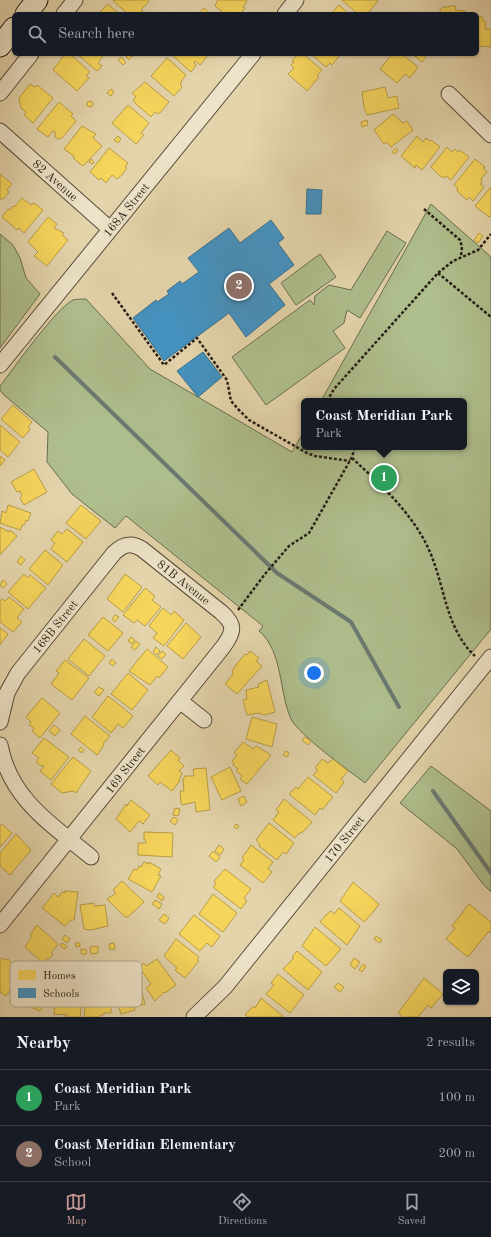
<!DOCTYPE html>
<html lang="en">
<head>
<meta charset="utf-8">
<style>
  :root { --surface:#171b24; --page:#20242c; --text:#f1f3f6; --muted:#9ea1a6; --line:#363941; --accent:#c59692 }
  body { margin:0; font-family:"Old Standard TT",serif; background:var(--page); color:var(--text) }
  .controls { position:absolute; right:12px; bottom:12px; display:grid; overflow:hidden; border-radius:6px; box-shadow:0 1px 3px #0004 }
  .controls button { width:36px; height:36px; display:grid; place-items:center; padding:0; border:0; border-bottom:1px solid var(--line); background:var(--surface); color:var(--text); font:20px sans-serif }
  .you { position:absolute; left:314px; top:673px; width:14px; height:14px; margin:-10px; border:3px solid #fff; border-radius:50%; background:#1a73e8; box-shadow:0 0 0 6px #1a73e833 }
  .badge { display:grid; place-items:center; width:26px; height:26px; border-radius:50%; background:var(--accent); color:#fff; font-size:13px; font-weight:700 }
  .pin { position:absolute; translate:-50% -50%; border:2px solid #fff; box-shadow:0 1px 4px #0006 }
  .popup { position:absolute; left:301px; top:398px; width:166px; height:52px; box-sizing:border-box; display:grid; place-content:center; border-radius:6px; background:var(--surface); filter:drop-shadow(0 1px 3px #0005); font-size:13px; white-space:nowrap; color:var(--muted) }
  .popup b { font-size:15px; color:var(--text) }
  .popup::after { content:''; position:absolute; left:50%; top:100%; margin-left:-8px; border:8px solid transparent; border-top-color:var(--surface) }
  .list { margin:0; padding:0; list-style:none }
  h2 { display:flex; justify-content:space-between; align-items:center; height:52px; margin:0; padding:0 16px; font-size:17px }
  h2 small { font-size:13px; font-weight:400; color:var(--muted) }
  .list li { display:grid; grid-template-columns:26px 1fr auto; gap:12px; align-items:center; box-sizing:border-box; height:56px; padding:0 16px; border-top:1px solid var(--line) }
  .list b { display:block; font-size:15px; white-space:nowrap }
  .list p { margin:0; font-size:13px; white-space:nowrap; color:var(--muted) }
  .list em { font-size:13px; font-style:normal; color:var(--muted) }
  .icon { flex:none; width:22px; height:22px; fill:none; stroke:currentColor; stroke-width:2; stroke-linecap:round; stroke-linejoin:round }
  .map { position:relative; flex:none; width:491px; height:1017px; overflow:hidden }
  .search { position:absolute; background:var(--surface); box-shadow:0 1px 3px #0004; left:12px; right:12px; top:12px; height:44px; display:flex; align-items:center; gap:10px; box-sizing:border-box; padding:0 14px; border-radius:6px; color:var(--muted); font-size:15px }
  .sheet { height:164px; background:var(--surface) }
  nav { display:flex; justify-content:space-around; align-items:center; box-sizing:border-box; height:56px; border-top:1px solid var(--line); background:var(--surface); font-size:11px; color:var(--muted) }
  nav a { display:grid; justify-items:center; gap:2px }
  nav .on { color:var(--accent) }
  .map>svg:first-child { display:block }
  .green { fill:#afbe8d; stroke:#6a6e50 }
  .homes { fill:#f6d55c; stroke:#b89e46 }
  .schools { fill:#4393c3; stroke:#3a708e }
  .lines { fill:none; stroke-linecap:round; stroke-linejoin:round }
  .stream { stroke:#6a7a72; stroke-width:4 }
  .street-casing { stroke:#564c3a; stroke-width:17 }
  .secondary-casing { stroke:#261e14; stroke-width:23 }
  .path { stroke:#261e14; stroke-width:2.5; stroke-dasharray:3 2; stroke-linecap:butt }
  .street { stroke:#ede3c8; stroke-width:15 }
  .secondary { stroke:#ede3c8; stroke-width:21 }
  .labels { text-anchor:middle; stroke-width:4; stroke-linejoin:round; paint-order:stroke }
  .street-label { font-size:12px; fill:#261e14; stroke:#ede3c8 }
  .key { fill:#ede3c8; stroke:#b1a892; stroke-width:1 }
  .key-label { font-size:11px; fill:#261e14 }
</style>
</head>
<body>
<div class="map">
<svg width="491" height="1017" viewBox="0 0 491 1017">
  <rect width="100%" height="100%" fill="#e4d4ab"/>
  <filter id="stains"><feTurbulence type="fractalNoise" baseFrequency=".005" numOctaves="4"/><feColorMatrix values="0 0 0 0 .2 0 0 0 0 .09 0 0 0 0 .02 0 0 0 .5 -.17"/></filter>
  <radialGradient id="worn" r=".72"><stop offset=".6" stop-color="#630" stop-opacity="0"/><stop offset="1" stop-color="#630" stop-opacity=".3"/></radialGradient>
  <path class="green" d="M431,204L491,257V629L365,783C348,770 299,735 291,719C279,693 283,651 259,631L263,626L126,516L115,528L72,494L47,462L48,432L4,395L0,390V386C14,368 56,308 73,300C77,299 82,299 86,299L150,369L292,452L304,431V447H464V401H321Z
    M387,231L406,243L360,318L347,310L344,323L333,331L345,348L266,405L232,357L310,300L314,305L315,296L329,285L351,290Z
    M0,234L13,245L20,258L26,278L40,294L0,348Z
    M320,254L336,277L296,305L281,283Z
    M431,766L491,811V892L483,884L457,849L400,803Z"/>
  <path class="homes" d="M114,0H147L149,1L141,10L144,12L143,14H128L113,1Z
    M218,0H246L247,1L243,7L245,8L242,12L244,14H225L215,6Z
    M342,0H377L378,1L367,14H358Z
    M108,4L119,14H97L99,13Z
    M339,5L349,14H331Z
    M449,6H456L455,10L465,11V14H440V10L443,7H449Z
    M204,8L211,14H199Z
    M477,17H483V21L486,22L485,29H491V47L479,46L477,50Z
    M65,54H70L90,72L86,76L89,78L77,91L53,70Z
    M77,54H104L98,63L102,66L97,71Z
    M129,54L133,55L129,60L126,57Z
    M171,54H207L208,55L200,65L195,61L194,63L196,65L191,72Z
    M298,54H303L322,70L317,76L319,77L307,91L288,74L294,68L291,65L294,62L292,61Z
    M311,54H339L340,55L332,65L330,63L326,67Z
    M392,54H402L418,67L410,78L405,74L397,83L380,69Z
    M412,54H428L422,62Z
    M121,57L126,62L123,65L118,60Z
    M167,58L186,75L181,81L182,82L180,85L182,87L174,96L151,76Z
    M145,82L169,102L161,112L158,114L155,112L151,117L137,105L133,100L136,97L132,93Z
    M30,84L35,87L37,85L53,98L33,123L24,115L26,112L21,108L19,98Z
    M385,87L388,98L397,96L399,108L367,115L364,108L362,92Z
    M111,89L114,92L111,96L107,93Z
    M87 104a3 3 0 1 1 6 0a3 3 0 1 1-6 0Z
    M59,102L73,114L71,116L76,121L62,138L58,139L55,137V132L53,131L48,137L37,129Z
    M128,105L149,123L141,133L144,135L136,144L112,123Z
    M393,114L403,123L407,121L413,130L391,147L387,142L384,144L374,130Z
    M367,120L368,125L362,127L361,122Z
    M82,126L96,134L93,138L102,146L83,166L73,158L74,156L64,149Z
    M118,136L121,139L118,143L114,140Z
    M417,136L423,142L426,138L430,141L431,140L440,147L422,170L416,165L415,168L401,156Z
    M447,147L452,152L455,149L458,152L460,150L469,157L451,180L446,176L444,178L439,175L431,167Z
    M109,148L128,163L125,167L127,168L122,175L117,179L112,175L106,183L101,178L99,180L90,172Z
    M396,148L398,150L395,154L392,152Z
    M91,159L94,162L92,164L89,162Z
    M475,159L485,167L483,168L487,172L481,179L482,183L480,184L484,187L473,201L469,197L467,200L457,191L458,189L454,185Z
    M0,174L12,184L7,190L9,192L3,199H0Z
    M491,187V216L489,217L475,206Z
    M22,198L31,205L34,203L43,210L24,233L19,228L17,230L2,217L8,209L10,210L13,206L14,207Z
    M48,217L57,224L54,228L64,233L62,235L68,240L47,266L34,256L38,252L28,242Z
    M479,233L483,236L478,243L474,240Z
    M13,405L32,422L28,427L30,429L23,438L1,419Z
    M0,425L20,442L8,457L0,450Z
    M0,456L5,460L0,466Z
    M34,469L47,492L24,505L20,498L22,496L20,491L17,492L11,482Z
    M8,505L31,513L28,521L26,520L24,525L23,524L20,530L0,523L2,511L6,513Z
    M81,505L101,521L86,539L66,523Z
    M0,527L9,532L10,530L17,536L0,555Z
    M67,529L83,542L67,562L51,549L55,543L51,540L58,531L62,534Z
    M45,550L63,565L48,585L29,569Z
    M21,556L25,560L21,565L17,562Z
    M24,574L28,578L30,575L46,588L28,609L8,592Z
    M125,574L142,587L123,612L107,599Z
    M3,580L7,584L3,588L0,585Z
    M145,588L155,596L152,600L161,607L145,626L137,620L134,623L123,615Z
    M9,597L24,609L17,618L22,622L13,632L0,622V601L2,599L5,601Z
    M163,608L171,615L174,611L184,620L164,646L153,638L157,633L149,626Z
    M115,615L119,617L115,622L112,619Z
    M103,617L123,633L108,651L88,635Z
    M186,623L201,637L183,659L167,646Z
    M0,628L8,634L0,645Z
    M131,637L135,640L132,644L128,641Z
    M84,639L105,656L89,676L68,659Z
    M136,641L140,644L135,650L131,647Z
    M156,647L160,651L157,655L153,652Z
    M147,649L168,667L159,678L157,676L150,685L129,671Z
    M162,651L166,654L162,659L158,656Z
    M250,651L259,658L256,661L262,666L237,694L225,684L233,674L232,671L237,664L245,654L247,655Z
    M112,659L116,663L113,666L109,663Z
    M65,660L89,678L72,700L51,684L59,673L56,671Z
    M128,673L148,690L132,710L111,694Z
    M267,680L275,712L264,715L259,713L247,715L243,700L247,699L246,690L259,687L258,684Z
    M99,687L104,690L99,696L94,692Z
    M108,696L133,716L123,728L118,724L111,733L92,717Z
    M42,698L60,713L40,738L32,731L34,728L29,725L31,722L26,717Z
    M85,716L110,736L103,744L104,745L97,755L71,734Z
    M252,717L277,724L272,747L246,739Z
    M54,725L60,730L55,736L49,731Z
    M305,737L311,741L308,745L302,740Z
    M44,738L69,757L51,780L40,771L44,766H41L36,762L39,758L32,753Z
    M243,742L253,749L256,746L271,755L247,784L240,779L242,776L236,771L238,769L233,765L234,763L232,761L237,755L234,753Z
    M81,747L84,750L82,753L78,750Z
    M171,750L180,758L178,760L184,766L179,771L182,773L179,782L172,791L160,782L158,785L148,776Z
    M286,751L289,753L287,757L283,755Z
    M73,757L91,771L76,793L73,791L62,793L51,784Z
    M322,759L328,763L333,759L348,771L341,779L344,782L336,793L313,775L318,770L315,768Z
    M230,767L241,791L222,800L211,777Z
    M206,768L210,810L196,812L195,802L182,805L181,803L180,791H184L183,779L185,776H194L193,769Z
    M308,777L333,797L322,810L320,808L315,815L289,794L296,787L298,789Z
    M244,796L247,802L241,806L238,799Z
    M284,799L312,822L303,832L298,834L295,838L273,820L279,812L276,810Z
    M131,800L150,815L143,824L139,821L130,832L116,819L126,804L127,806Z
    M175,808L180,809L178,816L173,815Z
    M174,817L178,820L175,825L170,821Z
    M269,823L294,843L286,854L283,852L277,860L259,846L260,844L256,840Z
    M236,824L239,826L237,829L234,827Z
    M0,825H3L12,833L0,847Z
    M144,832L173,833L172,857L138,855V843H146V840H144Z
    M16,834L31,850L10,875L0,866V853Z
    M219,845L224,849L220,855L215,851Z
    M251,845L273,862L268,869L272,872L263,883L240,865L244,860L242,858Z
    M213,851L220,857L216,862L209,856Z
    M144,862L149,864V862L161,869L158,875L161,876L152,892L128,879L134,869L137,870L139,866L141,867Z
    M225,869L251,889L244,898L247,901L241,909L213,887L216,883L214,881Z
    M122,881L144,902L128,917H125L107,899L116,893L113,890Z
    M353,882L379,904L374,911L364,922L340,901Z
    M65,891L78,892L74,920H71L65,926L42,908L54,893L58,897L62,892L65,893Z
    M159,893L164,897L162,901L157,897Z
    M213,894L237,913L223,932L199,914Z
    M155,900L162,904L159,909L152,904Z
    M94,903V906L105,905L108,926L91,930L84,929L80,905Z
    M469,904L491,922V933L489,931L468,957L446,939L455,928L452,926Z
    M339,908L360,926L347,945L320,922L327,914L331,911L334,914Z
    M164,914L169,918L165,924L159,920Z
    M194,915L220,936L212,947L207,943L200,951L179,934Z
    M37,925L58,944L51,953L53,954L49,959L47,958L43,963L25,947L32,936L30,935Z
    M315,927L341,949L326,966L302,946Z
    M65,935L70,939L67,943L62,939Z
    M376,936L382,940L380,943L374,939Z
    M176,939L199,957L197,960L199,961L185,978L175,970L177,968L164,956Z
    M62,943L67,946L65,949L60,946Z
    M75,943H80V946L76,947Z
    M114,943L115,949L110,950L109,944Z
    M98,946V953L91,954L90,947Z
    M81,949L87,950L86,954H81Z
    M297,951L322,972L308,990L283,969L294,958L292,957Z
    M2,958L5,960L8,959L13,965L15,963L24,969L6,996L0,992V961Z
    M354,958L360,962L355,969L350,965Z
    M157,959L176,985L165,993L164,992L155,1001L146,988L151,984L139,967L144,963L146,966Z
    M363,964L366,966L362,972L359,970Z
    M278,974L304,995L290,1013L266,994L274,985L271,983Z
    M124,975L126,980L138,977L145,1004L134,1007L135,1010L121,1014L117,1001L120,1000L114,978Z
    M424,978L443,994L431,1008L428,1005L418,1017H403L398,1013Z
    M30,980L51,991L40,1011L26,1005L25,1007L13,1000L21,986L25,988Z
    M50,983L55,985L52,991L48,988Z
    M338,983L344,987L340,992L334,987Z
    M94,984L101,985V989L107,990V996L111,997V1013H104L103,1015H100V1017H84L87,987H94Z
    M65,988L83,991L80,1017H66L67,1015L54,1014L55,1002L57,1003V997L60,995H64Z
    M261,998L284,1017H248L245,1015L253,1006L255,1008Z"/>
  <path class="schools" d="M307,189L322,190L321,214H306Z
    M271,220L284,238L278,243L294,265L269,284L285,305L246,337L229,313L164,361L133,318L156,300L157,302L169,294L167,291L180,281L182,284L199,272L188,258L229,228L240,243Z
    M203,352L222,377L198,397L177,371Z"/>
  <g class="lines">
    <path class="stream" d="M55,357L277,573L351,622L399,707
      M433,791L491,873"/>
    <defs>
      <g id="street">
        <path d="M64,14L75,0"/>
        <path d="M285,14L296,0"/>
        <path d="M0,93L31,54"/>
        <path d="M449,94L491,135"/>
        <path id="s1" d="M0,131L110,229"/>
        <path id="s2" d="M0,365L253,54"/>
        <path d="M180,701L204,720"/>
        <path id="s3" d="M0,722L7,693L18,673L114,553C123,544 131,542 142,549L221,612C236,625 234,632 223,647L0,925"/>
        <path d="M0,745C10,799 51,824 91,857"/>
        <path id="s4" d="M194,1017L225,987L491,657"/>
      </g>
      <path id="secondary" d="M26,14L37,0
        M0,46L14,28"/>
    </defs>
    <use href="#street" class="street-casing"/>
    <use href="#secondary" class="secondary-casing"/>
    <path class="path" d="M424,209L460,240L462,247L461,256
      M438,273L491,317
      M112,293L164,365L197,338L227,380L231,401L238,409L249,420L307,453L315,456L350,461
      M327,401L334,389L438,273L453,261L478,250L491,234
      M352,458C383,487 416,516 432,557C445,590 447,630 475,656
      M238,610L265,574L289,546L309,533L352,457L355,447"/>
    <use href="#street" class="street"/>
    <use href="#secondary" class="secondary"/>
  </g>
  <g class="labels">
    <g class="street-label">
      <text dy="4" stroke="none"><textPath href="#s1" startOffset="74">82 Avenue</textPath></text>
      <text dy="4" stroke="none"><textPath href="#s2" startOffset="200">168A Street</textPath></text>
      <text dy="4" stroke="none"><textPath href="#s3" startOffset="291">81B Avenue</textPath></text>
      <text dy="4" stroke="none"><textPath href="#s3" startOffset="112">168B Street</textPath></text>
      <text transform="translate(125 770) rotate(-52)" y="4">169 Street</text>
      <text dy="4" stroke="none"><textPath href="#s4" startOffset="233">170 Street</textPath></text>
    </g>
  </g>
  <rect x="10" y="961" width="132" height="46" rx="6" class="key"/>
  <rect x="18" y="970" width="18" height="10" fill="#f6d55c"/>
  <rect x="18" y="988" width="18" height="10" fill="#4393c3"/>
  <g class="key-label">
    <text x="43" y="979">Homes</text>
    <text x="43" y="997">Schools</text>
  </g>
  <rect width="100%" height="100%" filter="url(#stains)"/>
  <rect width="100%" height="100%" fill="url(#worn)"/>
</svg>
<div class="controls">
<button><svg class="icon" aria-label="layers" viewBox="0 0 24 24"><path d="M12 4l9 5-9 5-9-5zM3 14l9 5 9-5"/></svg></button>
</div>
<div class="you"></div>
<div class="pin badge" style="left:384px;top:478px;background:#2e9e5b">1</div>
<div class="popup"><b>Coast Meridian Park</b>Park</div>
<div class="pin badge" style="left:239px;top:286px;background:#8d6e63">2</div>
<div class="search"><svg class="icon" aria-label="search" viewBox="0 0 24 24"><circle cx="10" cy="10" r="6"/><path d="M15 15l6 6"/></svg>Search here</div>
</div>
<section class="sheet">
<h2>Nearby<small>2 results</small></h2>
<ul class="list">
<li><span class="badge" style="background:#2e9e5b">1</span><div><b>Coast Meridian Park</b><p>Park</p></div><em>100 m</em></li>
<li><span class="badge" style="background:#8d6e63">2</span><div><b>Coast Meridian Elementary</b><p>School</p></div><em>200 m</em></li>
</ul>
</section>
<nav>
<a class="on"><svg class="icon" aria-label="map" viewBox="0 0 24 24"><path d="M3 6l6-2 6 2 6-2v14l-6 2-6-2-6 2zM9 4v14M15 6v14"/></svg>Map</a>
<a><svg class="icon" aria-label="directions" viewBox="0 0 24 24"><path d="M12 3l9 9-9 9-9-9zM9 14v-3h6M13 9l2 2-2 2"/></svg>Directions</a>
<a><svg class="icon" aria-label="saved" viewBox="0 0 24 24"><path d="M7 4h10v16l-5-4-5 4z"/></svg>Saved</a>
</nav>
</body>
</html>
